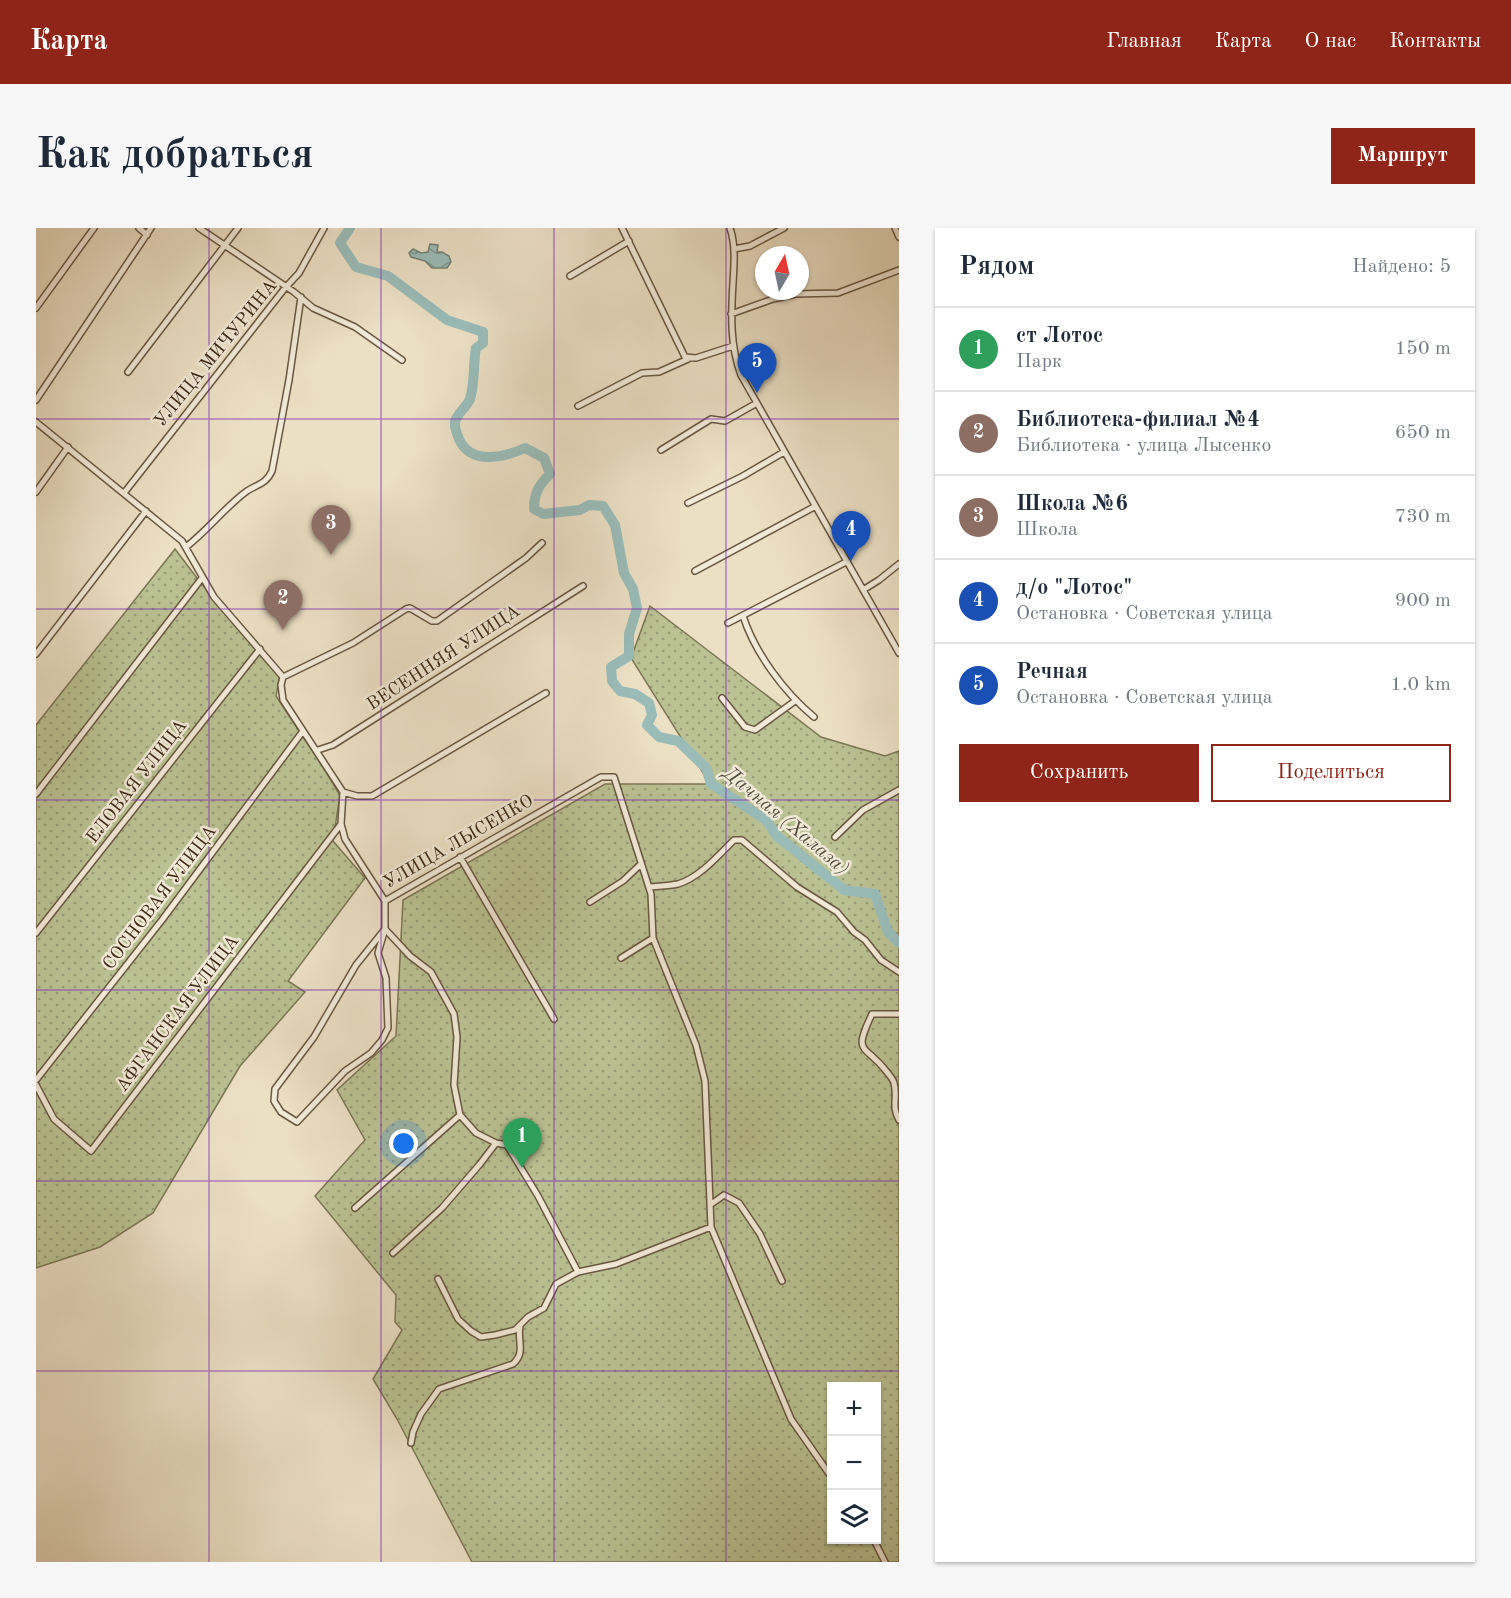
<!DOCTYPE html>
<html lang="ru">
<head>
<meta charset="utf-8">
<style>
  :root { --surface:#fff; --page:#f6f6f7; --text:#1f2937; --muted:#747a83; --line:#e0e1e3; --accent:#8f2418 }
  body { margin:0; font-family:"Old Standard TT",serif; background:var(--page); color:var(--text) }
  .controls { position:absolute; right:18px; bottom:18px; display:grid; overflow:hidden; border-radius:0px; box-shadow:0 2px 4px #0004 }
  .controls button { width:54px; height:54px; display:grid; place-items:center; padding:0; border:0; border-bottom:2px solid var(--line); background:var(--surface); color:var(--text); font:30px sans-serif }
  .compass { position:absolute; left:719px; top:18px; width:54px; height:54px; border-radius:50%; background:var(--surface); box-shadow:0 2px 4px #0004; rotate:9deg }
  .you { position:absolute; left:368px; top:916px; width:21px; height:21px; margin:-15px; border:4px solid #fff; border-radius:50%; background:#1a73e8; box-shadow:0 0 0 9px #1a73e833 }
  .badge { display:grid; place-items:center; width:39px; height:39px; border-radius:50%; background:var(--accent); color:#fff; font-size:20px; font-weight:700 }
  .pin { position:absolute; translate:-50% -50px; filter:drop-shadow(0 2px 3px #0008) }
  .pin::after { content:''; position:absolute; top:32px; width:21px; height:18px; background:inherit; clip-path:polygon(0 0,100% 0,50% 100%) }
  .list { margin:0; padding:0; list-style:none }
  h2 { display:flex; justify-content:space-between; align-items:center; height:78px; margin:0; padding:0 24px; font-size:26px }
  h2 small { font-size:20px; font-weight:400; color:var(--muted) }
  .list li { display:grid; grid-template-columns:39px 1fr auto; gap:18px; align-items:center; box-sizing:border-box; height:84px; padding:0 24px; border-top:2px solid var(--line) }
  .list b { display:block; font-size:22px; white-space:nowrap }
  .list p { margin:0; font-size:20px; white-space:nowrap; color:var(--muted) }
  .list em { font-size:20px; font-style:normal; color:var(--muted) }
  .actions { display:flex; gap:12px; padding:18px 24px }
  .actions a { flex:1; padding:14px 0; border:2px solid var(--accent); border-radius:0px; text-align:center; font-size:21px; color:var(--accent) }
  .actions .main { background:var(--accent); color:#fff }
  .icon { flex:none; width:33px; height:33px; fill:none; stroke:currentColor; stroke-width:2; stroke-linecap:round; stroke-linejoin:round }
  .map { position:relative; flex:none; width:863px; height:1334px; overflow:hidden; border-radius:0px }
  header { display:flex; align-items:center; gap:36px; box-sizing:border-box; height:84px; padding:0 30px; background:var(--accent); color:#fff }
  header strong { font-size:28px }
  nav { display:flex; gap:33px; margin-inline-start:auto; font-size:21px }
  .intro { display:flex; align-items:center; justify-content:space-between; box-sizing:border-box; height:144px; padding:0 36px }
  h1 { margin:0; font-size:42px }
  .button { padding:15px 27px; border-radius:0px; background:var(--accent); color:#fff; font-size:21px; font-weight:700 }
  main { display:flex; gap:36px; padding:0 36px }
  aside { flex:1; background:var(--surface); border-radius:0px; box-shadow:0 2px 4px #0004 }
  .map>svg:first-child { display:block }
  .grass { fill:url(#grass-dots); stroke:#7b7654; stroke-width:1.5; fill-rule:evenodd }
  .water { fill:url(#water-waves); stroke:#748277; stroke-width:1.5 }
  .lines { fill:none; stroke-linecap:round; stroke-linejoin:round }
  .river { stroke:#99bcb9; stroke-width:10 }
  .minor-casing { stroke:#685741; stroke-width:8 }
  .minor { stroke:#f2ead9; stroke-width:5 }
  .grid { fill:none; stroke:#7b2cbf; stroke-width:1.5; stroke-opacity:0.55 }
  .labels { text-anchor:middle; stroke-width:5; stroke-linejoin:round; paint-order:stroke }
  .street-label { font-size:18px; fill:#3c2a15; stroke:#f2ead9 }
  .water-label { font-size:20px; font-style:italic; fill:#534e3e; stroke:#f2ead9 }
</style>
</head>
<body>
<header>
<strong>Карта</strong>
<nav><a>Главная</a><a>Карта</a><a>О нас</a><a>Контакты</a></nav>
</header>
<div class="intro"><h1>Как добраться</h1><a class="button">Маршрут</a></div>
<main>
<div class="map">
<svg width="863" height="1334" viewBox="0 0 863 1334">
  <defs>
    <pattern id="grass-dots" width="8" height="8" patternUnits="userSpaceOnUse" patternTransform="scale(1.5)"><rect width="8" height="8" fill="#bac192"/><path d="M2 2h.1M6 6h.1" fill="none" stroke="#989d76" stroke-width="1.8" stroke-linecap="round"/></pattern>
    <pattern id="water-waves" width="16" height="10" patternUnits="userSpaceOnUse" patternTransform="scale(1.5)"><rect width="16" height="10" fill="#99bcb9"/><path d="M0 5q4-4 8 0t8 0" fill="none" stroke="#7e9995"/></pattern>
  </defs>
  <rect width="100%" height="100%" fill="#ebdfc4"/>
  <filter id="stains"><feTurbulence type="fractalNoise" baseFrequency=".00333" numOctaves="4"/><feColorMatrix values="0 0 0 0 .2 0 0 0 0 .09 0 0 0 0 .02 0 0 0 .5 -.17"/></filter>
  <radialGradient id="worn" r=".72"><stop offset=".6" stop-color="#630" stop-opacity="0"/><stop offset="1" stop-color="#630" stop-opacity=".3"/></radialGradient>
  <path class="grass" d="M139,321L164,354L244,446L240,468L285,536L304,567L297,613L329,650L252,753L269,764L204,838L117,985L64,1019L0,1040V497Z
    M614,378L785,509L849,528L863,523V1334H436L361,1191L337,1151L366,1102L359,1094L360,1067L279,968L329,912L301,862L360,808L367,672L569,556H674L595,430ZM796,1158H840V1312H796Z"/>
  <path class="water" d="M394,16L402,17L401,24H406L413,28L415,34L411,40H396L389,33L375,29L373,25L377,21L385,25L392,24Z"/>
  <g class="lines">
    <path class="river" d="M314,0L304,15L320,39L352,48L411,92L447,104V115L440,120C437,136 439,155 434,171C431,179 421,185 419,194C418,200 421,205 423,211C435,238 469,229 489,220L508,230L514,246C503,257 498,265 498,281L507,286L544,282L553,277L567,278L579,297L588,345L597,361L601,380L593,406V428L575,439L576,453L584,463L599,466L613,475L616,487L611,497L623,509L642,513L670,540L675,556L730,592L741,608L808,662L839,666L852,704L863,715"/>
    <defs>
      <path id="minor" d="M103,0L111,7
        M163,0L258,64L277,80L319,99L366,132
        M586,0L649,129L660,130L697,118
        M694,0C700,18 698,37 697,55C695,87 694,118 705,147L863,425
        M859,0L863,9
        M698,21L714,18L748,0
        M534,48L593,13
        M0,80L58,0
        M695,86L737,71L760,66L802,65L863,42
        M92,144L202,0
        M0,172L115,0
        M542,178L606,145L623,144L652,131
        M0,194L146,313L178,369L247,449L245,457L247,472L307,564L305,596L309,611L349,673L565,549H578L615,666L617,710L660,817L669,853L675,999L755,1191L796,1250
        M625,222L675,191L689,193L721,175
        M0,264L32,219
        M88,265L249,60L263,45L288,0
        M652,275L707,248L748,224
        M150,319C172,302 189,279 211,263C222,256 230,256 236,243L253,152L265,69
        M659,343L778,279
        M827,362L843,352L863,336
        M707,388C719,425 748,464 778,489
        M692,395L810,334
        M0,426L110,283
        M247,449L317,415L370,381L374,380L396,393H401L490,330L506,315
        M686,470L709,499L719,502L759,473
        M282,522L297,517L547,358
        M307,564L321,568H336L510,465
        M0,566L166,350
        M799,609L827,582L863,562
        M424,629L518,791
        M613,659C622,658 632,658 642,656C663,650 683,627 698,612H706L761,659L801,684L818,704L829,712L845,732L863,744
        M349,673V701L374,728L395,744L418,786L421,809L418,857L424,887L440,905L460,915L471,917L502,968L542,1044
        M554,674L587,653L605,636
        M349,701L342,725L350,750L352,800L346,812L335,825L309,843L261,894L245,884L238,873L239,861L278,809L320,737Z
        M0,705L224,421
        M585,730L617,710
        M863,786H836C816,828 829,815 851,844C853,847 857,851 858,855C862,869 855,878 863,892
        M0,852L126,692L267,503
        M0,857L18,891L55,923L305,596
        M674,977L688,967L703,975L724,1006L746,1053
        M319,980L424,887
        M357,1025L406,980L444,936L460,915
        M402,1051L422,1091L435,1103L445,1109L459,1107L479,1102L492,1089L508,1080L520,1056L542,1044L580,1036L675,999
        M375,1215L377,1204L385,1186L403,1161L477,1136C490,1124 481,1114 484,1098
        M838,1312L849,1334"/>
    </defs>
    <use href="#minor" class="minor-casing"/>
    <use href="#minor" class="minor"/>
  </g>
  <path class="grid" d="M173,0V1334M345,0V1334M518,0V1334M690,0V1334M0,191H863M0,381H863M0,572H863M0,762H863M0,953H863M0,1143H863"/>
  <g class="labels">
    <g class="street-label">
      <text transform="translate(179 125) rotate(-51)" y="6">УЛИЦА МИЧУРИНА</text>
      <text transform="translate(407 429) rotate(-33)" y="6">ВЕСЕННЯЯ УЛИЦА</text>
      <text transform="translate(100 553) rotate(-52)" y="6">ЕЛОВАЯ УЛИЦА</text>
      <text transform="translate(422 613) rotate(-30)" y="6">УЛИЦА ЛЫСЕНКО</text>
      <text transform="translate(123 669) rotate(-53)" y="6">СОСНОВАЯ УЛИЦА</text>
      <text transform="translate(141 785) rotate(-53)" y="6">АФГАНСКАЯ УЛИЦА</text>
    </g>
    <g class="water-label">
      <text transform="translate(751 592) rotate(40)" y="7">Дачная (Халаза)</text>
    </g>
  </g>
  <rect width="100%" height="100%" filter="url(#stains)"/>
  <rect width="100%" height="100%" fill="url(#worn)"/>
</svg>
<div class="controls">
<button>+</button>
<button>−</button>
<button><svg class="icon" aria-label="layers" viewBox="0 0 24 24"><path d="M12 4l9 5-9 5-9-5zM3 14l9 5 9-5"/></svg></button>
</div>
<svg class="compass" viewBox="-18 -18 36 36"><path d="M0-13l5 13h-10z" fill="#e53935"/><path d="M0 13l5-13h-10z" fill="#747a83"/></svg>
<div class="you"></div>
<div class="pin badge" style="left:486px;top:940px;background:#2e9e5b">1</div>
<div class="pin badge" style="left:247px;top:402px;background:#8d6e63">2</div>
<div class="pin badge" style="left:295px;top:327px;background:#8d6e63">3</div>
<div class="pin badge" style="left:815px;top:333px;background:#1a4fb4">4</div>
<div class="pin badge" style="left:721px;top:165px;background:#1a4fb4">5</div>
</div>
<aside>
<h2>Рядом<small>Найдено: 5</small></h2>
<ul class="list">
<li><span class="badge" style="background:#2e9e5b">1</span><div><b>ст Лотос</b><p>Парк</p></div><em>150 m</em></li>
<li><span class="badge" style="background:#8d6e63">2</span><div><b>Библиотека-филиал №4</b><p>Библиотека · улица Лысенко</p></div><em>650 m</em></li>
<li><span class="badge" style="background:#8d6e63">3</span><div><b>Школа №6</b><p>Школа</p></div><em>730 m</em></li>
<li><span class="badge" style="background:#1a4fb4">4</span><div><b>д/о &quot;Лотос&quot;</b><p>Остановка · Советская улица</p></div><em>900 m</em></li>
<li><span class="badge" style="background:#1a4fb4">5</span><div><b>Речная</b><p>Остановка · Советская улица</p></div><em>1.0 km</em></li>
</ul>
<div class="actions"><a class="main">Сохранить</a><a>Поделиться</a></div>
</aside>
</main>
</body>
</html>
